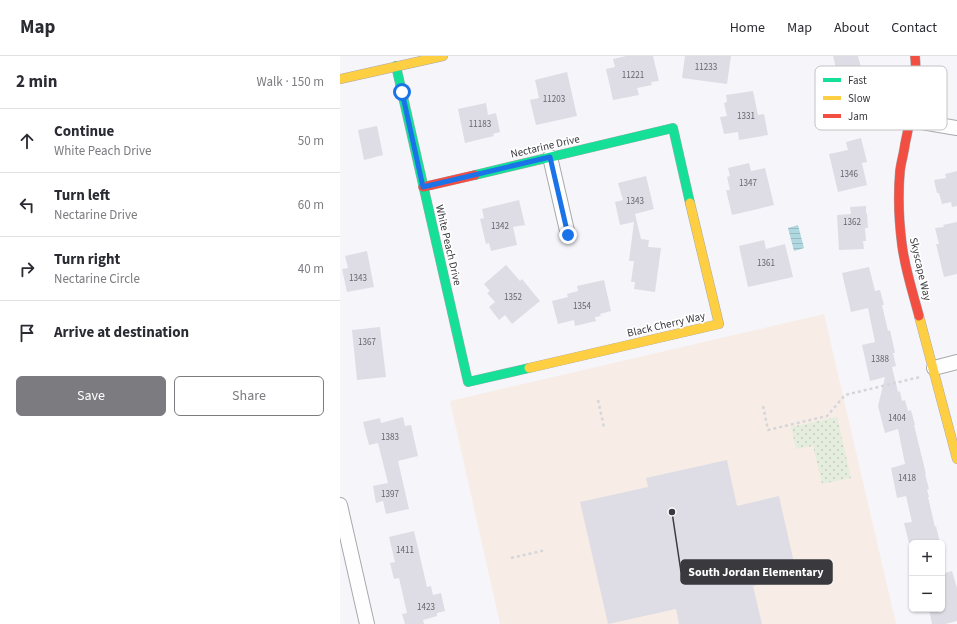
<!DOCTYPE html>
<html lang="en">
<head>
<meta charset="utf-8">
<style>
  :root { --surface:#fff; --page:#f2f2f3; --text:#2b2b33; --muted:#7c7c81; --line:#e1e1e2; --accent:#7b7b80 }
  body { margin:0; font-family:"Source Sans 3",sans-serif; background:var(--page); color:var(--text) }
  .controls { position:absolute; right:12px; bottom:12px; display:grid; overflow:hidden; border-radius:6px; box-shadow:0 1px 3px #0004 }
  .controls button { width:36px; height:36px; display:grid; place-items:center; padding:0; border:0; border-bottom:1px solid var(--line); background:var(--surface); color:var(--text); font:20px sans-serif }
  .stop { position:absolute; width:12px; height:12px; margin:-9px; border:3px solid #1a73e8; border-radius:50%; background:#fff }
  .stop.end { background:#1a73e8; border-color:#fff; box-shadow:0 1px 4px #0008 }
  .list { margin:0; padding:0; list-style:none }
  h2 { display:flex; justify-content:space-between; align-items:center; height:52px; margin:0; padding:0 16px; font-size:17px }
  h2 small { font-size:13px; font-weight:400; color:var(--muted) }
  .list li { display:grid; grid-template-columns:26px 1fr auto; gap:12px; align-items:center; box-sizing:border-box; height:64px; padding:0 16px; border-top:1px solid var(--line) }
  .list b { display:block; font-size:15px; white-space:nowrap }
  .list p { margin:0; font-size:13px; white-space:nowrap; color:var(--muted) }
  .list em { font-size:13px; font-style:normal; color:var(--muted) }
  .actions { display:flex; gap:8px; padding:12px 16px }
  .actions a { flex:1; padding:9px 0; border:1px solid var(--accent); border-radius:6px; text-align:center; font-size:14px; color:var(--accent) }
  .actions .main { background:var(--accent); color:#fff }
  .icon { flex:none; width:22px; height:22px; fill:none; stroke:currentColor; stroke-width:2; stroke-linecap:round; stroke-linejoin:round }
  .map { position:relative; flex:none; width:617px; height:568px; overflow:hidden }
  header { display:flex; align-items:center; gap:24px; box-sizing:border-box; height:56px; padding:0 20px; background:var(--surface); border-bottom:1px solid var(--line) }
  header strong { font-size:19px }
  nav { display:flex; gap:22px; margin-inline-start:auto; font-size:14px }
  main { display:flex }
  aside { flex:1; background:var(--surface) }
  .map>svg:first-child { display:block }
  .education { fill:#f7ede6 }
  .grass { fill:url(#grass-dots) }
  .water { fill:url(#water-rules) }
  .building { fill:#dedde5 }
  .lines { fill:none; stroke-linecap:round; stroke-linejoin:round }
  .street-casing { stroke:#a9a8ac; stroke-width:16 }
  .fast-casing { stroke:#a9a8ac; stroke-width:10 }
  .slow-casing { stroke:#a9a8ac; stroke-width:10 }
  .jam-casing { stroke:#a9a8ac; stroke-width:10 }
  .path { stroke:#d6d6d8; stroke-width:2.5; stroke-dasharray:3 3; stroke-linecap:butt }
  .street { stroke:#fefefe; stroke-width:14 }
  .fast { stroke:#16e098; stroke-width:9 }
  .slow { stroke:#ffcf43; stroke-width:9 }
  .jam { stroke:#f24e42; stroke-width:9 }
  .route { stroke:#1a73e8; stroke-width:5 }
  .labels { text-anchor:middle; stroke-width:3.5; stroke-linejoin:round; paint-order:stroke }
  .number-label { font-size:9px; fill:#66666c }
  .street-label { font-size:11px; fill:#3a393e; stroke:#fff }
  .key { fill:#fff; stroke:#c4c4c5; stroke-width:1 }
  .key-label { font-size:11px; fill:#3a393e }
  .leader { fill:none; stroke:#3a393e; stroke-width:1.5 }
  .callout-dot { fill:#3a393e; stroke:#fff; stroke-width:1.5 }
  .callout { fill:#3a393e; stroke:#3a393e; stroke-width:1.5 }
  .callout-label { font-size:12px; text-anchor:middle; font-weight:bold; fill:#fff }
</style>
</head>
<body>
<header>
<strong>Map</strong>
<nav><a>Home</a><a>Map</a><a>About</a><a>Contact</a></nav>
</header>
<main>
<aside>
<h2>2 min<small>Walk · 150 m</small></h2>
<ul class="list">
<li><svg class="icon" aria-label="ahead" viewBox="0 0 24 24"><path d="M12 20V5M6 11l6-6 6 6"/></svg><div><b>Continue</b><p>White Peach Drive</p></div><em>50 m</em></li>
<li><svg class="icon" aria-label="left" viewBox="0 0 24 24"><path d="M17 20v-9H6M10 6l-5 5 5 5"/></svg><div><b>Turn left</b><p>Nectarine Drive</p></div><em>60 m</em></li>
<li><svg class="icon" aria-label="right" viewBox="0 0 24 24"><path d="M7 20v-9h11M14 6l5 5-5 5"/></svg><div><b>Turn right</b><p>Nectarine Circle</p></div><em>40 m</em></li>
<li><svg class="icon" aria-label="arrive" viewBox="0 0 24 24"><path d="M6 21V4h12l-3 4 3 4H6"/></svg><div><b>Arrive at destination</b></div></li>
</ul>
<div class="actions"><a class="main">Save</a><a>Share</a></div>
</aside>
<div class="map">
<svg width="617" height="568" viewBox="0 0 617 568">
  <defs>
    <pattern id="grass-dots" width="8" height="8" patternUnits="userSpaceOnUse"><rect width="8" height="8" fill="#e5eddf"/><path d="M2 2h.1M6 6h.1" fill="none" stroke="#c5ccc0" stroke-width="1.8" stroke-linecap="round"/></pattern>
    <pattern id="water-rules" width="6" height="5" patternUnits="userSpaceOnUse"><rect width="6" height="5" fill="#b0d8e1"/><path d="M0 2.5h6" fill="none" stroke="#98bac2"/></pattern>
  </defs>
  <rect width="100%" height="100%" fill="#f5f5fa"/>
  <path class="education" d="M484,258L556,568H160L110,345Z"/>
  <path class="grass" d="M497,361L511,422L482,428L473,390L456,393L451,371Z"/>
  <path class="water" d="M458,169L464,192L454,195L448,172Z"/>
  <path class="building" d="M286,0H313L319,25L311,26L312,29L297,32L299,39L273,44L266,13L275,11L273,3Z
    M345,0H391L387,28L342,22Z
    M493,0H518L525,27L528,26L531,38L533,37L538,60L522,63L520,56L507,59Z
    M227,16L237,60L196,69L190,44L199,42L195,24Z
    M413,35L418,59L424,58L428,79L399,84L398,76L384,78L380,61L387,60L384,47L387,46L386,39Z
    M146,47L148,59L156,57L160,76L153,78L154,80L125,87L118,53Z
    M37,70L43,99L24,104L18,74Z
    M521,82L527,106L522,107L527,129L498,136L489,98L508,94L506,86Z
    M409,107L411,115L425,112L434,149L392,159L386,134H390L387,121L390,120L388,112Z
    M617,115V150L612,151L611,146L602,148L599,137H597L594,124L606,122L605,118Z
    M306,120L314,153L295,158L301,183L309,184L308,191L321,192L315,236L294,233L295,226H291L294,205H289L294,166L280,169L275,146L283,144L278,127Z
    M179,144L185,169L173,171L177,189L151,195L149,187L146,188L140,163L144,162L142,153Z
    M526,150V157H527L528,172H525L526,185H523L524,193L499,194L497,159L511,158L510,151Z
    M617,166V218L604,221L596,188H599L595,172L604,171L603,169Z
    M424,184L426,193L445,188L453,221L408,231L399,190Z
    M27,195L34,231L7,236L2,213L8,212L5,200Z
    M166,209L180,225L182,223L200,245L172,268L165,259L159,264L149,251L155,246L147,237L150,235L144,228Z
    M529,211L535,235L540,234L544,249H542L548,275L550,274L555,297H553L556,310L552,311L558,336L560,335L562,345L565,344L568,355L571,354L575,369H574L586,418H585L589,433L587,434L589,441H588L595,471L596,470L600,487H569L564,467L572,466L566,440L557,442L551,412L565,408L558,373L545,377L538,350L545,321L530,325L522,289L535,286L528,252L511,256L502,217Z
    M264,224L271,255L260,258L261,260L255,261L256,265L235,270L234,264L218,268L212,245L228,241L227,238L238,235L237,230Z
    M40,271L46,321L17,324L12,274Z
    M63,361L65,370L71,369L78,400L58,405L69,453L46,458L43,445L36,447L33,430L48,427L38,387L29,389L23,366L40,362L41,367Z
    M387,404L397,450L439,440L457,520L413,530L422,568H339L336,553L268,568L240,446L308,431L306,422Z
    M74,475L87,531L91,530L93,539L101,537L105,555L97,557V560L83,564L84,568H65L62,558L67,557L59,522L54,523L50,507L55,506L49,481Z
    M612,515L617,532V565L605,568H592L589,553H602V518Z"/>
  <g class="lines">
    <defs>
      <path id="street" d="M570,64L617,72
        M210,101L228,179
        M594,312L617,306
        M0,449L27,568"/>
      <path id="fast" d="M56,10L128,326L189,312
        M135,119L333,72L350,147"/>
      <path id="slow" d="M0,23L103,0
        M579,260L617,403
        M189,312L379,268L350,147"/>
      <path id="jam" d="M575,0C578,29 571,60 565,88C564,97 561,106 560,115C558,138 559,166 562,189C565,213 573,237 579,260
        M83,131L135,119"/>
    </defs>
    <use href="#street" class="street-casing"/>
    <use href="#fast" class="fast-casing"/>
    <use href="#slow" class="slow-casing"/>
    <use href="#jam" class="jam-casing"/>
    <path class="path" d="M258,344L264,371
      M423,350L428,374L487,360L505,339L580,321
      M171,502L206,494"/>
    <use href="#street" class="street"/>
    <use href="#fast" class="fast"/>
    <use href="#slow" class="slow"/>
    <use href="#jam" class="jam"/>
  </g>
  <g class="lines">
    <path class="route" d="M62,36L83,131L210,101L228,179"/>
  </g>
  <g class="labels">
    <g class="number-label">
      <text x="366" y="14">11233</text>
      <text x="293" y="22">11221</text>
      <text x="214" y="46">11203</text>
      <text x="406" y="63">1331</text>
      <text x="140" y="71">11183</text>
      <text x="509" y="121">1346</text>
      <text x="408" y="130">1347</text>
      <text x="295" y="148">1343</text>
      <text x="512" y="169">1362</text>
      <text x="160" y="173">1342</text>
      <text x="426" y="210">1361</text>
      <text x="18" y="225">1343</text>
      <text x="173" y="244">1352</text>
      <text x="242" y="253">1354</text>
      <text x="27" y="289">1367</text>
      <text x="540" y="306">1388</text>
      <text x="557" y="365">1404</text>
      <text x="50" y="384">1383</text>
      <text x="567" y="425">1418</text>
      <text x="50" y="441">1397</text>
      <text x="65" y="497">1411</text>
      <text x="86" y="554">1423</text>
    </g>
    <g class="street-label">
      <text transform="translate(205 90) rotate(-13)" y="4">Nectarine Drive</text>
      <text transform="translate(109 189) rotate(77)" y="4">White Peach Drive</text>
      <text transform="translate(581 213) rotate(77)" y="4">Skyscape Way</text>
      <text transform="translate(326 268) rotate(-13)" y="4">Black Cherry Way</text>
    </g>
  </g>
  <rect x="475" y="10" width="132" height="64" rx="6" class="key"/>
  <rect x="483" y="22" width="18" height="4" fill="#16e098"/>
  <rect x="483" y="40" width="18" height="4" fill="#ffcf43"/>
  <rect x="483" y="58" width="18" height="4" fill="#f24e42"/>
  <g class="key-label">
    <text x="508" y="28">Fast</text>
    <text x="508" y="46">Slow</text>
    <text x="508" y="64">Jam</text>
  </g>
  <path class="leader" d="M332 456L341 516"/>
  <circle class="callout-dot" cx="332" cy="456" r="4"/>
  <rect class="callout" x="341" y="504" width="151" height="24" rx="4"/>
  <g class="callout-label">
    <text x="416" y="520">South Jordan Elementary</text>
  </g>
</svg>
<div class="controls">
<button>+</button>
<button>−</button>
</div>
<div class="stop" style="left:62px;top:36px"></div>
<div class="stop end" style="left:228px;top:179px"></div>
</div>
</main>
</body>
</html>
